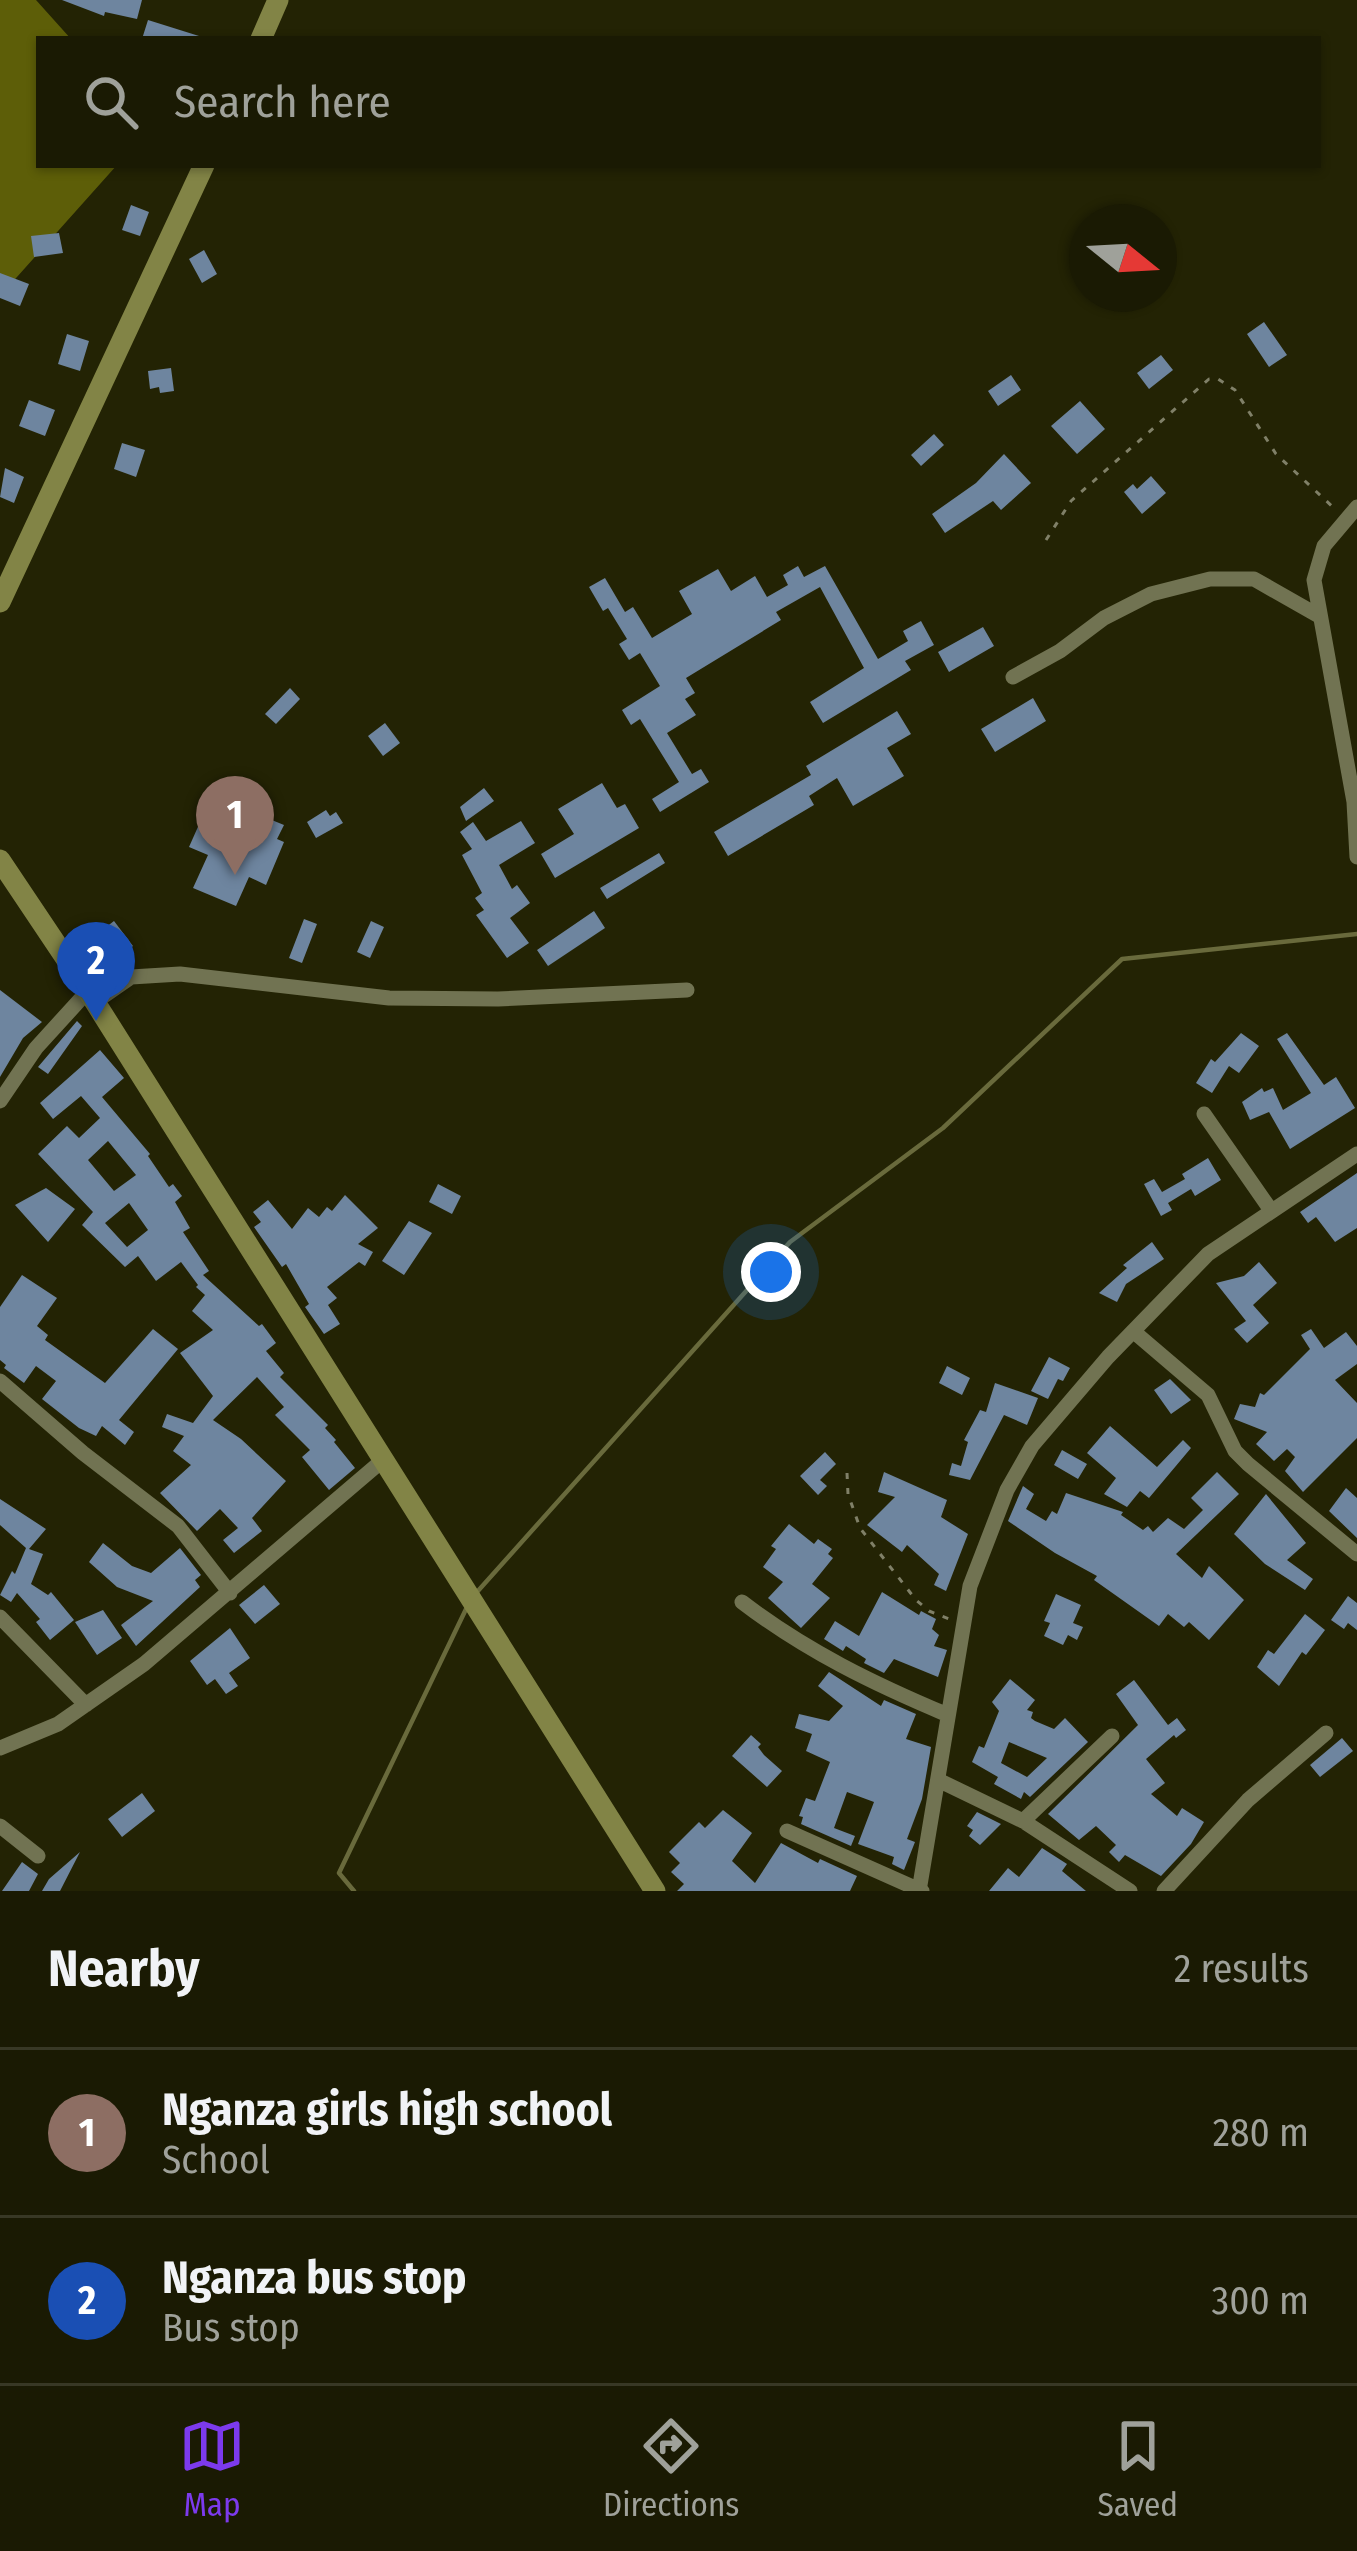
<!DOCTYPE html>
<html lang="en">
<head>
<meta charset="utf-8">
<style>
  :root { --surface:#1a1a03; --page:#23230d; --text:#f1f3f6; --muted:#9fa19a; --line:#383825; --accent:#7c3aed }
  body { margin:0; font-family:"Fira Sans Condensed",sans-serif; background:var(--page); color:var(--text) }
  .compass { position:absolute; left:1069px; top:204px; width:108px; height:108px; border-radius:50%; background:var(--surface); box-shadow:0 3px 9px #0004; rotate:108deg }
  .you { position:absolute; left:771px; top:1272px; width:42px; height:42px; margin:-30px; border:9px solid #fff; border-radius:50%; background:#1a73e8; box-shadow:0 0 0 18px #1a73e833 }
  .badge { display:grid; place-items:center; width:78px; height:78px; border-radius:50%; background:var(--accent); color:#fff; font-size:39px; font-weight:700 }
  .pin { position:absolute; translate:-50% -99px; filter:drop-shadow(0 3px 6px #0008) }
  .pin::after { content:''; position:absolute; top:63px; width:42px; height:36px; background:inherit; clip-path:polygon(0 0,100% 0,50% 100%) }
  .list { margin:0; padding:0; list-style:none }
  h2 { display:flex; justify-content:space-between; align-items:center; height:156px; margin:0; padding:0 48px; font-size:51px }
  h2 small { font-size:39px; font-weight:400; color:var(--muted) }
  .list li { display:grid; grid-template-columns:78px 1fr auto; gap:36px; align-items:center; box-sizing:border-box; height:168px; padding:0 48px; border-top:3px solid var(--line) }
  .list b { display:block; font-size:45px; white-space:nowrap }
  .list p { margin:0; font-size:39px; white-space:nowrap; color:var(--muted) }
  .list em { font-size:39px; font-style:normal; color:var(--muted) }
  .icon { flex:none; width:66px; height:66px; fill:none; stroke:currentColor; stroke-width:2; stroke-linecap:round; stroke-linejoin:round }
  .map { position:relative; flex:none; width:1357px; height:1891px; overflow:hidden }
  .search { position:absolute; background:var(--surface); box-shadow:0 3px 9px #0004; left:36px; right:36px; top:36px; height:132px; display:flex; align-items:center; gap:30px; box-sizing:border-box; padding:0 42px; border-radius:0px; color:var(--muted); font-size:45px }
  .sheet { height:492px; background:var(--surface) }
  nav { display:flex; justify-content:space-around; align-items:center; box-sizing:border-box; height:168px; border-top:3px solid var(--line); background:var(--surface); font-size:33px; color:var(--muted) }
  nav a { display:grid; justify-items:center; gap:6px }
  nav .on { color:var(--accent) }
  .map>svg:first-child { display:block }
  .forest { fill:#5d5e08 }
  .lines { fill:none; stroke-linecap:round; stroke-linejoin:round }
  .stream { stroke:#696a3c; stroke-width:4.5 }
  .building { fill:#6e859f; fill-rule:evenodd }
  .path { stroke:#808068; stroke-width:3; stroke-dasharray:6 9; stroke-linecap:butt }
  .minor { stroke:#717352; stroke-width:15 }
  .secondary { stroke:#828446; stroke-width:21 }
</style>
</head>
<body>
<div class="map">
<svg width="1357" height="1891" viewBox="0 0 1357 1891">
  <rect width="100%" height="100%" fill="#232304"/>
  <path class="forest" d="M0,0H36L71,39H39V165H117L0,296Z"/>
  <g class="lines">
    <path class="stream" d="M477,1592L790,1242L943,1128L1122,959L1357,934
      M354,1891L339,1873L467,1607"/>
  </g>
  <path class="building" d="M62,0H142L137,19L105,12L104,16Z
    M148,20L199,36L198,39H142Z
    M131,205L149,212L140,236L122,230Z
    M59,233L63,253L34,257L31,236Z
    M204,250L217,274L202,283L189,259Z
    M0,273L29,284L20,306L0,298Z
    M1264,322L1287,355L1269,367L1247,334Z
    M67,334L89,341L80,371L58,364Z
    M1161,355L1173,370L1149,389L1137,373Z
    M171,368L174,391L160,393L159,387L150,389L148,371Z
    M1011,375L1021,390L998,406L988,391Z
    M29,400L55,410L45,436L19,426Z
    M1080,401L1105,429L1077,454L1051,426Z
    M934,434L944,445L921,466L911,455Z
    M122,443L145,450L136,477L114,469Z
    M1004,454L1031,483L1001,510L993,501L945,533L932,514L976,483Z
    M5,468L24,477L14,503L0,497Z
    M1151,476L1166,493L1142,514L1124,492L1133,484L1137,489Z
    M798,566L804,577L825,566L878,659L908,641L903,631L921,621L934,645L905,661L911,670L823,723L810,702L864,668L820,587L776,612L781,620L686,678L695,693L685,699L696,715L667,733L692,774L701,769L709,782L660,812L652,799L679,782L640,719L631,725L622,710L660,686L640,653L629,660L619,644L627,639L608,608L603,611L589,587L605,578L625,612L633,607L652,638L692,614L679,591L718,569L731,591L755,576L767,597L788,585L783,575Z
    M983,627L994,646L949,672L938,652Z
    M290,688L300,699L276,724L265,714Z
    M1033,698L1046,721L995,752L981,729Z
    M897,711L911,734L887,748L904,776L853,806L837,778L809,796L814,805L728,856L714,832L811,775L806,766Z
    M385,723L400,743L383,756L368,736Z
    M602,783L617,808L625,804L639,828L555,878L541,854L574,834L558,809Z
    M484,788L494,801L466,821L460,807Z
    M220,793L239,801L237,806L284,825L277,839L284,842L266,885L249,877L236,906L193,888L208,855L189,847L209,802L215,805Z
    M326,810L330,816L336,812L343,823L316,838L307,822Z
    M521,821L535,843L499,865L512,889L517,885L530,903L510,918L529,943L507,958L476,915L484,910L475,898L482,893L462,855L472,849L460,832L473,822L486,841Z
    M659,853L665,863L607,899L600,888Z
    M594,911L605,928L548,966L537,950Z
    M304,919L317,924L302,963L289,958Z
    M114,921L133,946L116,959L97,934Z
    M371,921L384,927L370,958L357,952Z
    M0,990L42,1022L23,1038L0,1077Z
    M77,1021L82,1026L48,1074L38,1067Z
    M1241,1033L1259,1046L1239,1073L1229,1066L1212,1093L1196,1083L1211,1059L1215,1062Z
    M1287,1033L1324,1085L1336,1077L1355,1108L1290,1149L1269,1112L1250,1120L1242,1102L1262,1088L1264,1092L1273,1088L1283,1110L1311,1093L1277,1039Z
    M100,1050L124,1078L102,1097L150,1154L148,1156L169,1187L173,1184L182,1196L175,1202L190,1228L183,1232L209,1271L203,1275L259,1326L262,1324L276,1343L266,1351L284,1373L280,1377L328,1425L325,1428L336,1440L334,1442L355,1468L329,1490L302,1457L310,1450L275,1415L284,1407L257,1377L213,1420L241,1439L286,1481L252,1518L262,1531L234,1553L223,1540L238,1528L220,1509L197,1531L160,1493L191,1465L173,1451L184,1436L162,1427L167,1414L193,1423L213,1396L180,1353L213,1330L192,1311L205,1295L196,1287L198,1285L181,1262L156,1281L138,1256L125,1267L82,1225L93,1212L38,1154L67,1126L79,1138L100,1118L81,1096L53,1119L40,1103ZM108,1141L136,1175L114,1191L88,1160ZM129,1203L148,1230L127,1247L105,1223Z
    M1208,1158L1221,1180L1195,1196L1191,1189L1168,1203L1172,1210L1161,1216L1144,1184L1154,1179L1162,1192L1185,1179L1182,1174Z
    M1357,1173V1228L1335,1242L1316,1217L1308,1223L1300,1212Z
    M438,1184L461,1196L452,1214L429,1202Z
    M46,1188L75,1209L48,1242L15,1205Z
    M345,1195L378,1228L358,1244L373,1252L365,1266L359,1262L327,1287L337,1298L328,1305L340,1324L324,1334L305,1307L309,1304L286,1264L282,1267L254,1227L261,1222L253,1212L268,1200L292,1229L308,1208L319,1217L327,1207L332,1211Z
    M409,1221L432,1233L404,1275L382,1261Z
    M1152,1242L1164,1259L1126,1284L1117,1302L1099,1293L1127,1268L1123,1265Z
    M1259,1262L1277,1283L1253,1305L1269,1323L1247,1343L1234,1329L1246,1321L1216,1283L1244,1276Z
    M22,1275L57,1298L37,1326L48,1335L45,1340L105,1383L153,1329L178,1349L119,1420L134,1432L125,1445L102,1426L96,1436L79,1428L42,1399L56,1381L36,1366L24,1383L4,1368L6,1365L0,1360V1307Z
    M1311,1329L1324,1348L1346,1332L1357,1346V1364L1335,1380L1357,1403V1438L1303,1492L1285,1471L1295,1457L1287,1449L1274,1461L1256,1444L1267,1432L1234,1419L1240,1404L1255,1407L1260,1393L1264,1395L1310,1349L1301,1335Z
    M1049,1357L1070,1368L1063,1381L1058,1379L1048,1399L1031,1391Z
    M947,1366L970,1378L962,1395L939,1383Z
    M1170,1379L1191,1400L1171,1414L1154,1390Z
    M995,1383L1038,1398L1027,1425L1004,1415L970,1480L949,1475L952,1463L961,1466L968,1442L964,1440L980,1410L986,1412Z
    M1110,1426L1157,1467L1183,1440L1191,1448L1149,1498L1140,1491L1127,1507L1104,1494L1116,1478L1087,1453Z
    M1062,1450L1087,1464L1078,1479L1054,1465Z
    M825,1452L836,1464L820,1480L827,1486L818,1495L800,1476Z
    M884,1472L947,1500L941,1517L968,1534L946,1591L934,1585L939,1574L907,1545L902,1552L867,1525L895,1497L878,1492Z
    M1217,1472L1239,1494L1176,1554L1202,1578L1209,1566L1244,1600L1209,1640L1189,1622L1184,1627L1168,1614L1159,1626L1094,1580L1097,1576L1055,1553L1008,1521L1023,1486L1034,1494L1026,1509L1046,1521L1052,1511L1057,1514L1066,1493L1123,1512L1121,1515L1143,1530L1148,1526L1153,1532L1168,1518L1184,1529L1203,1510L1191,1498Z
    M1346,1488L1357,1498V1538L1329,1511Z
    M1266,1494L1306,1543L1287,1560L1313,1579L1305,1590L1265,1564L1234,1534Z
    M0,1499L46,1529L29,1549L43,1554L31,1584L48,1595L51,1592L74,1620L50,1640L36,1622L40,1619L17,1593L11,1602L0,1595L12,1571L15,1574L26,1548L0,1525Z
    M789,1524L814,1544L818,1539L832,1549L828,1554L833,1558L812,1584L830,1598L801,1628L768,1598L783,1582L763,1567L776,1549L771,1546Z
    M103,1543L132,1566L151,1573L180,1548L201,1575L195,1580L200,1587L136,1646L121,1625L153,1601L117,1587L89,1562Z
    M264,1585L280,1604L255,1624L239,1605Z
    M882,1592L919,1615L921,1611L936,1619L932,1629L939,1635L934,1646L947,1650L938,1677L894,1659L884,1673L864,1663L866,1659L846,1646L843,1651L824,1639L835,1621L859,1636Z
    M1056,1594L1081,1605L1073,1623L1083,1627L1077,1640L1068,1635L1063,1645L1044,1636L1050,1623L1044,1621Z
    M1348,1596L1357,1603V1630L1348,1623L1344,1629L1331,1620Z
    M103,1610L122,1638L97,1655L75,1622Z
    M1305,1614L1325,1630L1306,1655L1302,1652L1279,1686L1257,1667L1268,1650L1274,1654Z
    M230,1628L250,1658L229,1673L238,1686L226,1694L215,1679L207,1685L190,1661Z
    M829,1672L881,1706L884,1700L916,1714L906,1739L931,1747L922,1799L907,1839L915,1842L904,1870L892,1864L894,1857L858,1844L874,1802L847,1792L834,1828L855,1836L851,1846L801,1824L803,1817L799,1816L806,1798L815,1801L830,1762L806,1751L812,1734L795,1728L799,1714L829,1721L843,1706L818,1686Z
    M1010,1679L1035,1700L1027,1710L1033,1712L1031,1718L1035,1721L1054,1729L1065,1718L1088,1742L1030,1797L1024,1792L1021,1799L994,1784L998,1777L972,1762L979,1746L984,1748L999,1711L992,1702ZM1009,1742L1047,1758L1027,1777L1001,1763Z
    M1134,1680L1168,1725L1177,1718L1186,1730L1176,1738L1174,1735L1146,1759L1165,1783L1151,1794L1177,1816L1182,1808L1204,1822L1191,1844L1161,1876L1125,1855L1119,1862L1109,1852L1116,1845L1096,1826L1079,1840L1048,1814L1138,1725L1116,1694Z
    M751,1735L761,1744L758,1747L764,1755L782,1771L767,1787L732,1756Z
    M1342,1738L1353,1751L1320,1777L1310,1765Z
    M142,1793L155,1811L122,1837L108,1819Z
    M723,1810L752,1833L732,1861L755,1883L781,1843L818,1863L820,1859L857,1876L850,1891H677L684,1884L671,1872L680,1863L669,1852L699,1822L705,1828Z
    M977,1812L1001,1824L980,1845L969,1836L973,1830L967,1826Z
    M1042,1848L1067,1864L1062,1871L1086,1891H989L1008,1868L1019,1877Z
    M80,1852L60,1891H42L49,1879Z
    M22,1862L38,1874L29,1891H2Z"/>
  <g class="lines">
    <path class="path" d="M1046,540L1071,501L1209,379H1218L1235,390L1276,454L1335,509
      M847,1473L848,1494L860,1528L916,1600L929,1611L949,1619"/>
    <path class="minor" d="M1357,507L1324,546L1314,580L1354,802L1357,857
      M1013,677L1060,651L1104,618L1151,594L1210,579H1254L1319,616
      M95,1002L131,977L180,974L389,998L498,999L687,990
      M0,1101L36,1048L87,992
      M1204,1114L1270,1209
      M1133,1331L1208,1395L1235,1451L1248,1464L1357,1554
      M0,1381L83,1453L178,1526L230,1593
      M742,1602C806,1651 874,1684 948,1715
      M0,1617L86,1705
      M0,1748L58,1724L144,1664L383,1460
      M938,1780L1023,1821L1130,1891
      M1023,1821L1112,1736
      M0,1826L38,1856
      M787,1831L922,1891
      M919,1891L970,1586L1007,1490L1032,1446L1108,1357L1208,1254L1357,1154
      M1164,1891L1248,1800L1326,1733"/>
    <path class="secondary" d="M261,39L278,0
      M0,602L204,165
      M0,860L95,1002L655,1891"/>
  </g>
</svg>
<svg class="compass" viewBox="-18 -18 36 36"><path d="M0-13l5 13h-10z" fill="#e53935"/><path d="M0 13l5-13h-10z" fill="#9fa19a"/></svg>
<div class="you"></div>
<div class="pin badge" style="left:235px;top:875px;background:#8d6e63">1</div>
<div class="pin badge" style="left:96px;top:1021px;background:#1a4fb4">2</div>
<div class="search"><svg class="icon" aria-label="search" viewBox="0 0 24 24"><circle cx="10" cy="10" r="6"/><path d="M15 15l6 6"/></svg>Search here</div>
</div>
<section class="sheet">
<h2>Nearby<small>2 results</small></h2>
<ul class="list">
<li><span class="badge" style="background:#8d6e63">1</span><div><b>Nganza girls high school</b><p>School</p></div><em>280 m</em></li>
<li><span class="badge" style="background:#1a4fb4">2</span><div><b>Nganza bus stop</b><p>Bus stop</p></div><em>300 m</em></li>
</ul>
</section>
<nav>
<a class="on"><svg class="icon" aria-label="map" viewBox="0 0 24 24"><path d="M3 6l6-2 6 2 6-2v14l-6 2-6-2-6 2zM9 4v14M15 6v14"/></svg>Map</a>
<a><svg class="icon" aria-label="directions" viewBox="0 0 24 24"><path d="M12 3l9 9-9 9-9-9zM9 14v-3h6M13 9l2 2-2 2"/></svg>Directions</a>
<a><svg class="icon" aria-label="saved" viewBox="0 0 24 24"><path d="M7 4h10v16l-5-4-5 4z"/></svg>Saved</a>
</nav>
</body>
</html>
